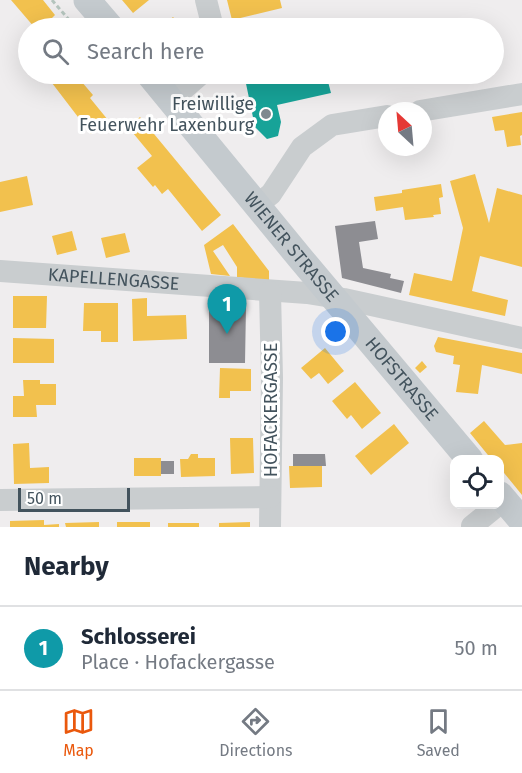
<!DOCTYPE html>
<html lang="en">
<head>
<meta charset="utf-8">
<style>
  :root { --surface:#fff; --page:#f6f6f7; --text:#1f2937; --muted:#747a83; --line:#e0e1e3; --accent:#ea580c }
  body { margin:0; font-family:"Fira Sans",sans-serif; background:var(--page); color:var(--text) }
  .controls { position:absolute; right:18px; bottom:18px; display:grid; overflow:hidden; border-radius:12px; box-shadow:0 6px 24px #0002 }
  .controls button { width:54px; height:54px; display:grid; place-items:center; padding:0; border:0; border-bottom:2px solid var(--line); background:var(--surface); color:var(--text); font:30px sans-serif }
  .compass { position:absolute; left:378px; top:102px; width:54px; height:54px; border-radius:50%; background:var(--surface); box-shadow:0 6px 24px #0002; rotate:334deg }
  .scale { position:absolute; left:18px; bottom:15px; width:112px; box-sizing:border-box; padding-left:6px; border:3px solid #43535d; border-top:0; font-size:16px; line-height:21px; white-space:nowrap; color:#43535d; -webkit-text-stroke:4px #fff; paint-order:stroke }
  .you { position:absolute; left:336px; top:332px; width:21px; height:21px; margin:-15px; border:4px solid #fff; border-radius:50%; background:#1a73e8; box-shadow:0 0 0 9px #1a73e833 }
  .badge { display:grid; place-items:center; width:39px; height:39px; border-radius:50%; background:var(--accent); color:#fff; font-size:20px; font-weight:700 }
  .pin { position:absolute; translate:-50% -50px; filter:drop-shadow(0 2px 3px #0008) }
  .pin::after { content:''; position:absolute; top:32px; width:21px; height:18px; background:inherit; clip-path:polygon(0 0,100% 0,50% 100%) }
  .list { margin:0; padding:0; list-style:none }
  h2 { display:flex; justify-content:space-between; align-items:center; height:78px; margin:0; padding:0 24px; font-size:26px }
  h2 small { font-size:20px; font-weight:400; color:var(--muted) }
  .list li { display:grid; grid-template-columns:39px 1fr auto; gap:18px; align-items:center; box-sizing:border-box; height:84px; padding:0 24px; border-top:2px solid var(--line) }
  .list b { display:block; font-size:22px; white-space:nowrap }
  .list p { margin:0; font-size:20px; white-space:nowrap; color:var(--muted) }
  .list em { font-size:20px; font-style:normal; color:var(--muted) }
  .icon { flex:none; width:33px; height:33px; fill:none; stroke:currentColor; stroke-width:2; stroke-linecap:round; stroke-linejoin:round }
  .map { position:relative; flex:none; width:522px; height:527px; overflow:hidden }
  .search { position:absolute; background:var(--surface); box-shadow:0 6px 24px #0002; left:18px; right:18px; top:18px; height:66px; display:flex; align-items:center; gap:15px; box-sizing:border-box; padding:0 21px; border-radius:33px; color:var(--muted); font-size:22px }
  .sheet { height:162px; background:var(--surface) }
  nav { display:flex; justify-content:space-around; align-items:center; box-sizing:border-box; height:84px; border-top:2px solid var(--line); background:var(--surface); font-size:16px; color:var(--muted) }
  nav a { display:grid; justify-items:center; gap:3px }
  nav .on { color:var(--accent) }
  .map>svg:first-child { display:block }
  .homes { fill:#f2c14e }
  .public { fill:#17a398 }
  .industry { fill:#8d8d92 }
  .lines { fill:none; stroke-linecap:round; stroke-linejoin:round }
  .path { stroke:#b5c5be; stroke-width:3; stroke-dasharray:4.5 3; stroke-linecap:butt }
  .minor { stroke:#c9cdcf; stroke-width:22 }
  .major { stroke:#c4cace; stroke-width:27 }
  .poi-dot { fill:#7f8990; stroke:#fff; stroke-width:2 }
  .labels { text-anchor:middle; stroke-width:6; stroke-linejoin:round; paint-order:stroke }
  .poi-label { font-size:18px; fill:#43535d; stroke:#fff; text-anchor:end }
  .street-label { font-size:18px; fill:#43535d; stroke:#fff }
</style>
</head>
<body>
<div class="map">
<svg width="522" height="527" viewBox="0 0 522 527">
  <rect width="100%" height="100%" fill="#efedee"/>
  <path class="homes" d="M11,0H43L55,15L51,19L58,28H35Z
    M122,0H149L133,13Z
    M227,0H280L282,8L232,20Z
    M173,17L183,28H160Z
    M64,74H75L93,95L90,98L108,120L91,134L52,83Z
    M522,112V135L520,136L521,145L507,147L504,130L495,131L492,117Z
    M140,117L221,215L202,231L168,189L162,194L155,185L153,187L137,168L152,156L128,127Z
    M475,174L489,223L497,188L522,195V267L480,256L472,291L508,300L505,316L409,295L414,273L452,281L463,228L450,181Z
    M27,176L33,205L0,212V182Z
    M441,184L443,197L439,198L441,214L433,215L434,217L405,220L403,207L376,211L374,197L402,193V190Z
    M233,224L269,271V281L237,277V267L223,245L213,251L230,276L211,274L204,245Z
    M72,231L77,250L57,255L52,236Z
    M125,233L130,252L106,258L101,238Z
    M13,296H47L46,328H13Z
    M147,298V316L186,315L187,339L133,341L132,299Z
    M84,303H118V342H101V331H83Z
    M438,337L522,353V374L482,365L478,394L456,392L460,365L453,364L454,356L436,352L434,346Z
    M13,338L54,339V363H13Z
    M325,348L344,371L328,384L319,373L311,379L301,368Z
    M422,361L427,367L420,373L415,368Z
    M220,368L251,369V391H230V398H219Z
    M23,380H40V384H56V405H36L37,417H13V396H24Z
    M355,382L381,413L362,429L351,415L347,419L332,401Z
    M484,421L505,445L522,443V495L500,468V460H492L470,433Z
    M394,424L409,443L371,475L355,456Z
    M230,438H253L254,473L231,474Z
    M29,443L30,468L49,467V483L14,484L13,444Z
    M191,454H198V458H215V476L181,477L180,459H188Z
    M134,458H161V476H134Z
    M289,466H322V487L290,488Z
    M44,520V525L59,524V527H10V521Z
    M99,522V527H66L65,523Z
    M117,522H150V527H117Z
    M250,522V527H219V523Z
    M168,523H199V527H168Z"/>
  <path class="public" d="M244,74H326L331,93L277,105L281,122L278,136L267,139L255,127Z"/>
  <path class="industry" d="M375,221L378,239L359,242L363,268L391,274L390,278L404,281L401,293L342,278L335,226Z
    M209,305L246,306L245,363H209Z
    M293,454H325L326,466H293Z
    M161,461H174V474H161Z"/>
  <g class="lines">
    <path class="path" d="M52,0L76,28"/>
    <g class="minor">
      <path d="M206,0L213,28"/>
      <path d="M171,100L201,74"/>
      <path d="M420,111L522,94"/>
      <path d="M257,205L271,194L302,147L332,125L387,116"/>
      <path id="s1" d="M0,271L307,293L344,299L522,338"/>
      <path d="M270,292L272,378L270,527"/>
      <path d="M0,500L270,497"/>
      <path d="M472,526L498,505"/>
    </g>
    <g class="major">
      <path d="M87,0L111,28"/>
      <path id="s2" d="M149,74L301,259L470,460"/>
      <path d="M500,495L522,521"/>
    </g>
  </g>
  <circle class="poi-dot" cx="266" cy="114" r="6"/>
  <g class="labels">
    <g class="poi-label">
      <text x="254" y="110">Freiwillige<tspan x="254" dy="21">Feuerwehr Laxenburg</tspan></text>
    </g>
    <g class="street-label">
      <text dy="6" stroke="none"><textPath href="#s2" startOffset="224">WIENER STRASSE</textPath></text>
      <text dy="6" stroke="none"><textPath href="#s1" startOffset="114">KAPELLENGASSE</textPath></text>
      <text dy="6" stroke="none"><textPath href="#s2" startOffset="396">HOFSTRASSE</textPath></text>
      <text transform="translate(271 410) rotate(-90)" y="6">HOFACKERGASSE</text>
    </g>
  </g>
</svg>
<div class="controls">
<button><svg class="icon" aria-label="locate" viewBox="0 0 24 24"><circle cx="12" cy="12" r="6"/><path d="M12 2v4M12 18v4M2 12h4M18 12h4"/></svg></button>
</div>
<svg class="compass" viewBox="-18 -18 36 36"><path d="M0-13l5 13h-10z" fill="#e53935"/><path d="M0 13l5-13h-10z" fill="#747a83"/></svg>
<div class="scale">50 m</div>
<div class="you"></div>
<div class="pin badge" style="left:227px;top:334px;background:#0f9aa8">1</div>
<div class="search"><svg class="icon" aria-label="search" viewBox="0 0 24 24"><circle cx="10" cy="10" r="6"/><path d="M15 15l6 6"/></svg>Search here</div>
</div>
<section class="sheet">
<h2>Nearby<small></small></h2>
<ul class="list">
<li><span class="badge" style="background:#0f9aa8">1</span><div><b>Schlosserei</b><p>Place · Hofackergasse</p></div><em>50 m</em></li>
</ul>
</section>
<nav>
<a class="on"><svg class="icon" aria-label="map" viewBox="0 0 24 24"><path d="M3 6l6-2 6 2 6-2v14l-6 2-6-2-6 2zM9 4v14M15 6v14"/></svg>Map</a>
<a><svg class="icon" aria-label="directions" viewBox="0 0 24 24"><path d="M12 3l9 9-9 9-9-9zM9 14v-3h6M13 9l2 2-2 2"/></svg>Directions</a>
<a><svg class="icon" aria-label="saved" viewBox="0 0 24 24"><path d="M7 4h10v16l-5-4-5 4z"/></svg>Saved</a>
</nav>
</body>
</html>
